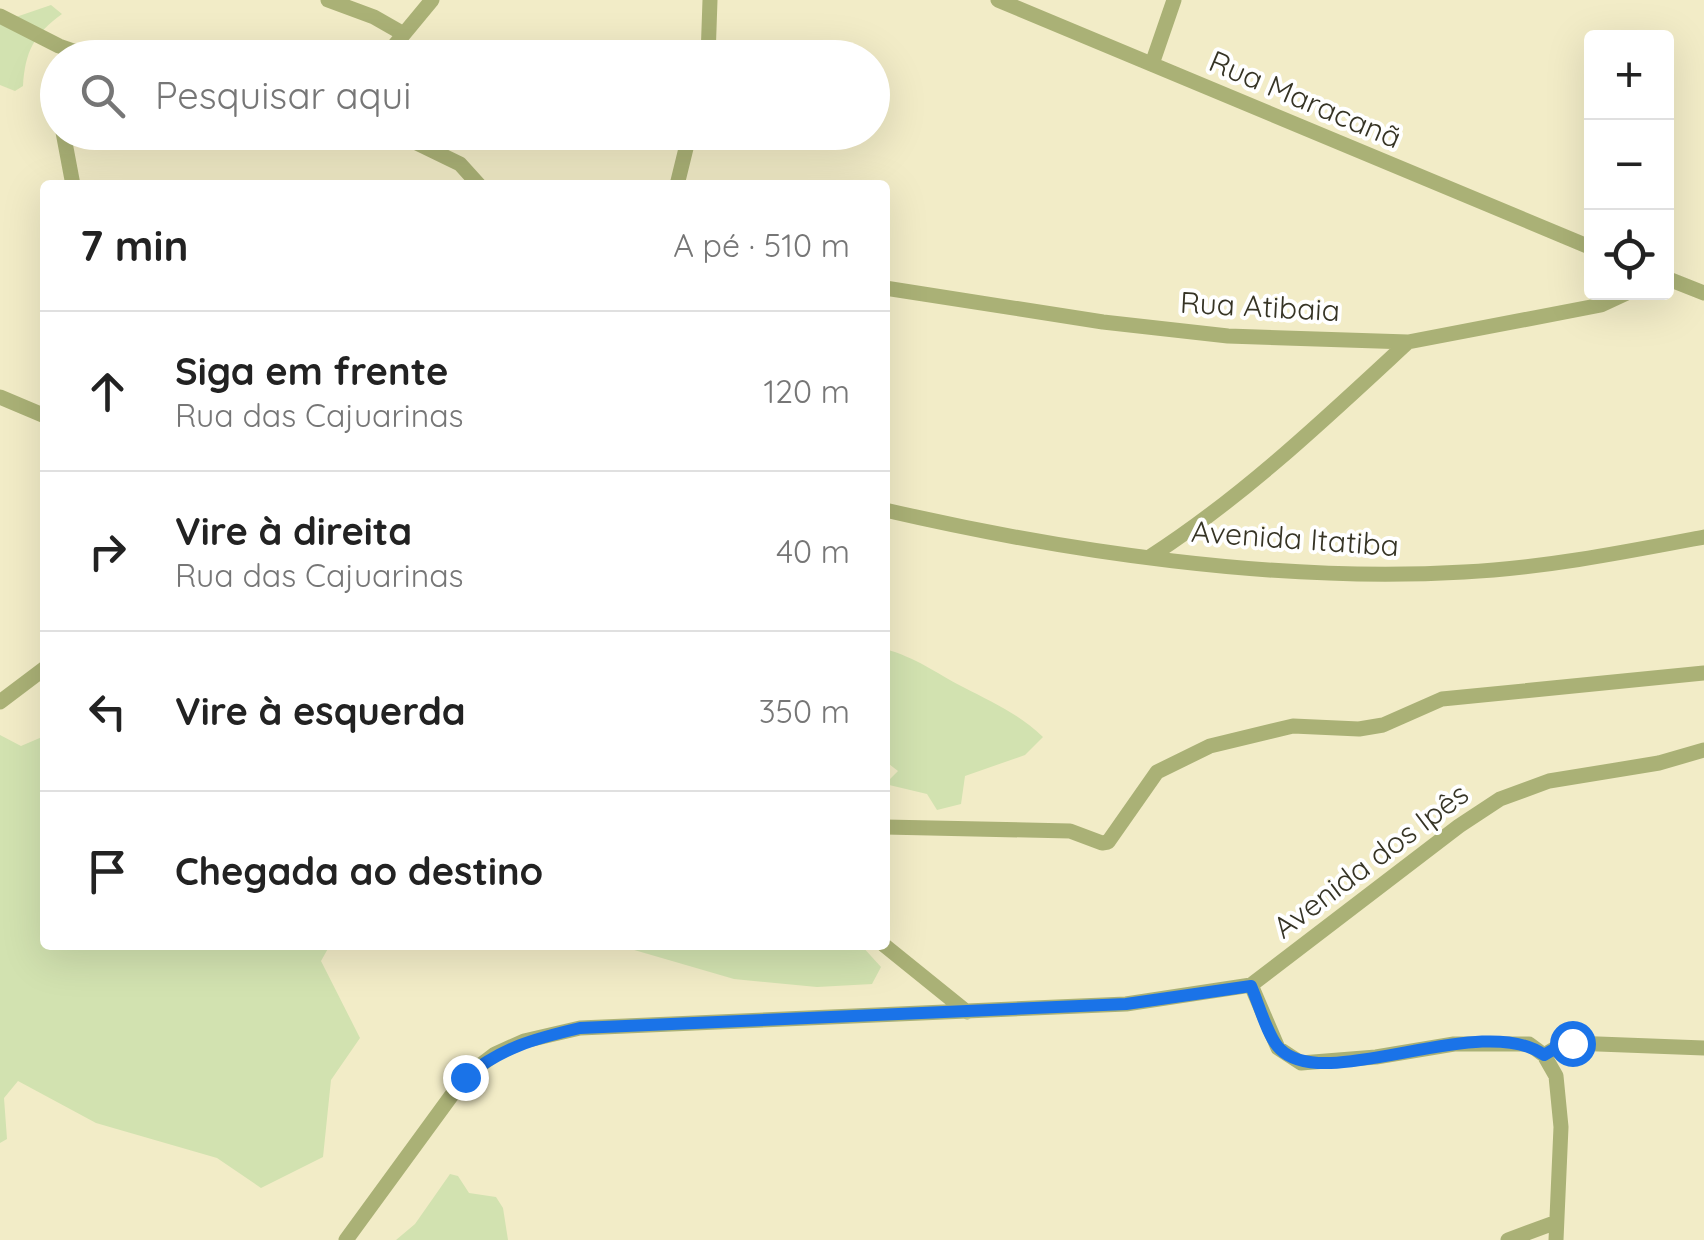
<!DOCTYPE html>
<html lang="pt">
<head>
<meta charset="utf-8">
<style>
  :root { --surface:#fff; --page:#f6f6f6; --text:#222; --muted:#767676; --line:#e0e0e0 }
  body { margin:0; font-family:Quicksand,sans-serif; background:var(--page); color:var(--text) }
  .controls { position:absolute; right:30px; top:30px; display:grid; overflow:hidden; border-radius:10px; box-shadow:0 10px 40px #0002 }
  .controls button { width:90px; height:90px; display:grid; place-items:center; padding:0; border:0; border-bottom:2px solid var(--line); background:var(--surface); color:var(--text); font:50px sans-serif }
  .stop { position:absolute; width:30px; height:30px; margin:-22px; border:8px solid #1a73e8; border-radius:50%; background:#fff }
  .stop.end { background:#1a73e8; border-color:#fff; box-shadow:0 2px 10px #0008 }
  .list { margin:0; padding:0; list-style:none }
  h2 { display:flex; justify-content:space-between; align-items:center; height:130px; margin:0; padding:0 40px; font-size:42px }
  h2 small { font-size:32px; font-weight:400; color:var(--muted) }
  .list li { display:grid; grid-template-columns:65px 1fr auto; gap:30px; align-items:center; box-sizing:border-box; height:160px; padding:0 40px; border-top:2px solid var(--line) }
  .list b { display:block; font-size:38px; white-space:nowrap }
  .list p { margin:0; font-size:32px; white-space:nowrap; color:var(--muted) }
  .list em { font-size:32px; font-style:normal; color:var(--muted) }
  .icon { flex:none; width:55px; height:55px; fill:none; stroke:currentColor; stroke-width:2; stroke-linecap:round; stroke-linejoin:round }
  .map { position:relative; flex:none; width:1704px; height:1240px; overflow:hidden }
  .search { position:absolute; background:var(--surface); box-shadow:0 10px 40px #0002; left:40px; top:40px; width:850px; height:110px; display:flex; align-items:center; gap:25px; box-sizing:border-box; padding:0 35px; border-radius:55px; color:var(--muted); font-size:38px }
  .panel { position:absolute; background:var(--surface); box-shadow:0 10px 40px #0002; left:40px; top:180px; width:850px; height:770px; border-radius:10px }
  .map>svg:first-child { display:block }
  .green { fill:#d2e2b0 }
  .lines { fill:none; stroke-linecap:round; stroke-linejoin:round }
  .street { stroke:#aab176; stroke-width:15 }
  .route { stroke:#1a73e8; stroke-width:12 }
  .labels { text-anchor:middle; stroke-width:8; stroke-linejoin:round; paint-order:stroke }
  .street-label { font-size:30px; fill:#363425; stroke:#fff }
</style>
</head>
<body>
<div class="map">
<svg width="1704" height="1240" viewBox="0 0 1704 1240">
  <rect width="100%" height="100%" fill="#f2ecc7"/>
  <path class="green" d="M51,5L62,14C34,34 25,52 23,86L15,91L0,85V13L16,17Z
    M885,649C917,658 934,672 963,687C992,702 1019,714 1043,737L1025,755L965,776L961,804L937,810L927,794L885,784L898,771L885,761Z
    M45,730V945H330L321,961L360,1038L331,1080L323,1157L261,1188L217,1158L96,1123L18,1081L4,1098L7,1139L0,1143V735L21,746L42,737Z
    M617,945H861L881,967L872,984L817,987L734,979Z
    M450,1174L458,1176L469,1193L496,1197L503,1208L508,1240H396L415,1224Z"/>
  <g class="lines">
    <path class="street" d="M328,0L374,17L402,33
      M998,0L1592,248
      M0,16L59,46L94,58
      M384,58L432,0
      M708,58L710,0
      M1152,64L1174,0
      M63,132L73,185
      M394,132L460,164L479,185
      M677,185L690,132
      M1666,278L1704,293
      M885,288L1103,322L1228,336L1408,342L1601,305L1629,292
      M0,397L45,416
      M885,510C1067,552 1277,583 1464,572C1544,568 1625,552 1704,537
      M1151,556C1244,496 1327,417 1408,342
      M0,702L45,668
      M885,827L1070,831L1102,843L1108,842L1157,772L1210,746L1293,726L1359,729L1383,725L1442,699L1704,673
      M884,945L967,1012
      M1251,985L1278,1048L1301,1063L1376,1057L1454,1044H1529L1544,1055L1556,1076L1561,1127L1556,1240
      M1544,1055L1561,1045L1572,1043L1704,1048
      M346,1240L465,1077L495,1054L524,1041L580,1028L1126,1004L1251,985L1459,826L1500,799L1549,781L1659,763L1704,750
      M1508,1240L1554,1223"/>
  </g>
  <g class="lines">
    <path class="route" d="M465,1077C504,1047 533,1039 580,1028L1126,1004L1251,986C1258,1002 1268,1038 1280,1049C1325,1095 1482,1010 1544,1055L1561,1045L1572,1043"/>
  </g>
  <g class="labels">
    <g class="street-label">
      <text transform="translate(1305 100) rotate(23)" y="10">Rua Maracanã</text>
      <text transform="translate(1260 307) rotate(3)" y="10">Rua Atibaia</text>
      <text transform="translate(1295 539) rotate(4)" y="10">Avenida Itatiba</text>
      <text transform="translate(1371 861) rotate(-37)" y="10">Avenida dos Ipês</text>
    </g>
  </g>
</svg>
<div class="controls">
<button>+</button>
<button>−</button>
<button><svg class="icon" aria-label="locate" viewBox="0 0 24 24"><circle cx="12" cy="12" r="6"/><path d="M12 2v4M12 18v4M2 12h4M18 12h4"/></svg></button>
</div>
<div class="stop" style="left:1572px;top:1043px"></div>
<div class="stop end" style="left:465px;top:1077px"></div>
<div class="search"><svg class="icon" aria-label="search" viewBox="0 0 24 24"><circle cx="10" cy="10" r="6"/><path d="M15 15l6 6"/></svg>Pesquisar aqui</div>
<section class="panel">
<h2>7 min<small>A pé · 510 m</small></h2>
<ul class="list">
<li><svg class="icon" aria-label="ahead" viewBox="0 0 24 24"><path d="M12 20V5M6 11l6-6 6 6"/></svg><div><b>Siga em frente</b><p>Rua das Cajuarinas</p></div><em>120 m</em></li>
<li><svg class="icon" aria-label="right" viewBox="0 0 24 24"><path d="M7 20v-9h11M14 6l5 5-5 5"/></svg><div><b>Vire à direita</b><p>Rua das Cajuarinas</p></div><em>40 m</em></li>
<li><svg class="icon" aria-label="left" viewBox="0 0 24 24"><path d="M17 20v-9H6M10 6l-5 5 5 5"/></svg><div><b>Vire à esquerda</b></div><em>350 m</em></li>
<li><svg class="icon" aria-label="arrive" viewBox="0 0 24 24"><path d="M6 21V4h12l-3 4 3 4H6"/></svg><div><b>Chegada ao destino</b></div></li>
</ul>
</section>
</div>
</body>
</html>
